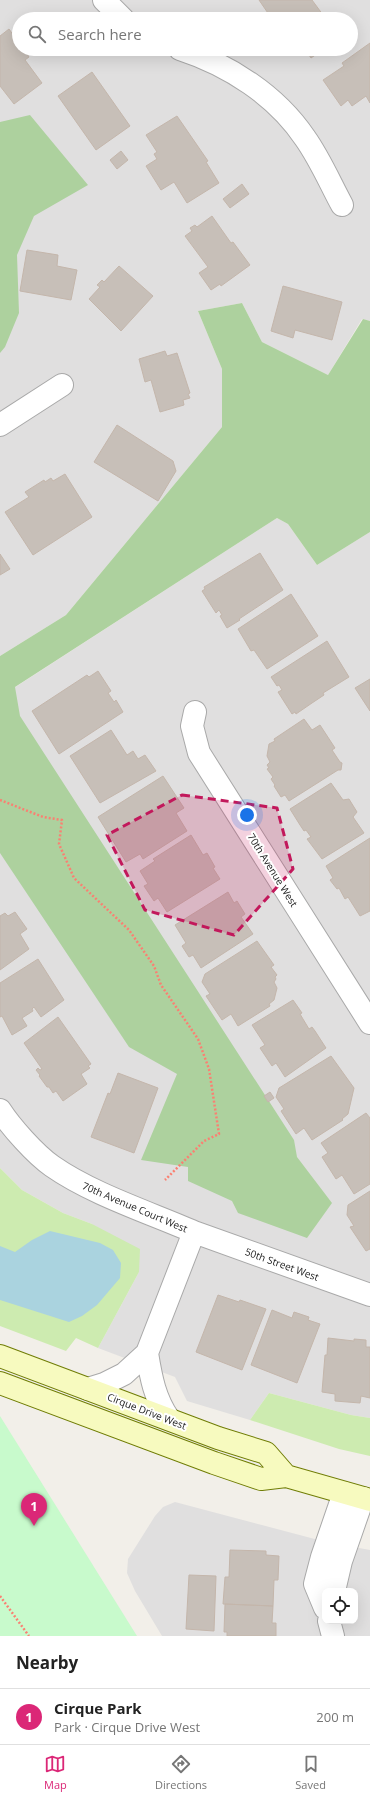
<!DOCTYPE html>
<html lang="en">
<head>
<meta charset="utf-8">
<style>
  :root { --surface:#fff; --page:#f2f2f2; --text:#222; --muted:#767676; --line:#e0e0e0; --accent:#db2777 }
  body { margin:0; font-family:"Open Sans",sans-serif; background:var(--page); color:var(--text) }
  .controls { position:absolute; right:12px; bottom:12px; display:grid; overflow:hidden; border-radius:8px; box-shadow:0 4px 16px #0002 }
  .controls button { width:36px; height:36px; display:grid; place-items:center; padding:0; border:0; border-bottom:1px solid var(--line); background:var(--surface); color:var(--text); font:20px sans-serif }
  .you { position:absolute; left:247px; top:815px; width:14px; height:14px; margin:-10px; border:3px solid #fff; border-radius:50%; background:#1a73e8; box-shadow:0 0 0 6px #1a73e833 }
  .badge { display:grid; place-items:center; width:26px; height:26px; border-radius:50%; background:var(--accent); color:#fff; font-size:13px; font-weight:700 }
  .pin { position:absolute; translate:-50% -33px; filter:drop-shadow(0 1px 2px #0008) }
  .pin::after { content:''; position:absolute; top:21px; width:14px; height:12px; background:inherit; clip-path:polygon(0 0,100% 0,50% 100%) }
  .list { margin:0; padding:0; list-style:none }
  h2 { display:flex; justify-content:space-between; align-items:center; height:52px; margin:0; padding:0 16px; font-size:17px }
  h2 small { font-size:13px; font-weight:400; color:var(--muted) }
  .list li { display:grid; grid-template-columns:26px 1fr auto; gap:12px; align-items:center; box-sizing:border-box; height:56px; padding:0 16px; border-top:1px solid var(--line) }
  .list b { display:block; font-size:15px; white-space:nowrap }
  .list p { margin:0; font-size:13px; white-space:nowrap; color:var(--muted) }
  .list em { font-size:13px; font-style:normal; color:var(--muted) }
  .icon { flex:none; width:22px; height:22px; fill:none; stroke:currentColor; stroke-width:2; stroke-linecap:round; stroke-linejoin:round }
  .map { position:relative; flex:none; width:370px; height:1636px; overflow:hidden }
  .search { position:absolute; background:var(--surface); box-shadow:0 4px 16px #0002; left:12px; right:12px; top:12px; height:44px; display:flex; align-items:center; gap:10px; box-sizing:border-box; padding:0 14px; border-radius:22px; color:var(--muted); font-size:15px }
  .sheet { height:108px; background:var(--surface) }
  nav { display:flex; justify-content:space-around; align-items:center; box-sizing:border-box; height:56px; border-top:1px solid var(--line); background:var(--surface); font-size:11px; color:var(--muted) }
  nav a { display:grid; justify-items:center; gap:2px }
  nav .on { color:var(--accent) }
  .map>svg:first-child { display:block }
  .residential { fill:#e0dfdf; fill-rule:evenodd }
  .grass { fill:#cdebb0 }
  .forest { fill:#add19e }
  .park { fill:#c8facc }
  .water { fill:#aad3df }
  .building { fill:#c7bfb8; stroke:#c4b6ab }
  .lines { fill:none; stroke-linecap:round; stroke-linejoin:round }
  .minor-casing { stroke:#a9a9a9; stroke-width:24 }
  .secondary-casing { stroke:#707d05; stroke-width:24 }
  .path { stroke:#fa8072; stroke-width:2.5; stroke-dasharray:2 2; stroke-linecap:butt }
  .minor { stroke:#fff; stroke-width:22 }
  .secondary { stroke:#f7fabf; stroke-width:22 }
  .marked { fill:#c2185b; fill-opacity:0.2; stroke:#c2185b; stroke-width:3; stroke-dasharray:8 5; stroke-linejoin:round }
  .labels { text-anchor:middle; stroke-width:4; stroke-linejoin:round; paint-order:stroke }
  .street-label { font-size:10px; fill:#222; stroke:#fff }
</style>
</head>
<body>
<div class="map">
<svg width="370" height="1636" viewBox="0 0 370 1636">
  <rect width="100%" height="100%" fill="#f2efe9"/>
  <path class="residential" d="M0,0H370V321L362,319L328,375L262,342L242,303L198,311L222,369V427L66,615L0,656ZM19,19H351V49H19Z
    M277,518L288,524L317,565L370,532V1418L351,1415L269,1393L250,1420L187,1401L175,1377L98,1348L139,1272L92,1224L63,1213L22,1190L0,1168V697Z
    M175,1502L326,1542L370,1550V1636H162L135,1591L127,1573L128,1559L155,1516L163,1507ZM325,1591H355V1621H325Z"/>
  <path class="grass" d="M0,1168L22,1190L63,1213L92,1224L140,1249L139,1272L98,1348L76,1338L66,1351L0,1326Z
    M269,1393L351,1415L370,1418V1456L339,1449L250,1420Z"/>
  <path class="forest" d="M30,115L88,185L34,216L17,255L19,313L5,347L0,353V122Z
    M242,303L262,342L328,375L363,319L370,321V532L317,565L288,524L277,518L15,687L20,716L294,1140L297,1157L332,1203L307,1238L238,1213L232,1201L188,1181V1167L141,1160L177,1074L129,1047L0,853V656L66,615L222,427V369L198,311Z"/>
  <path class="park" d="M0,1416L137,1636H0Z"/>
  <path class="water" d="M50,1231L100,1243L113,1250L121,1263L120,1278L97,1305L82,1316L69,1322L0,1300V1246L15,1252L32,1240Z"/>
  <path class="building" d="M259,0H312L326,19H272Z
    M9,29L19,43V49H24L29,57L25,60L42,83L14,104L0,86V36Z
    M370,43V103L366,96L352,106L348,100L341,106L323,80L344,66L342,63Z
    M305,49H324L311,58Z
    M92,72L130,126L96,150L58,96Z
    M177,116L208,161L206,162L219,183L187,203L174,182L161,190L146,166L157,159L154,154L157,152L146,135Z
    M121,151L128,160L117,169L110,160Z
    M242,184L249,194L230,208L223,199Z
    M212,216L231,243L233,242L250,265L221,286L220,284L211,290L199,273L208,267L185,236L192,231L190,228L195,225L197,227Z
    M27,250L58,255L57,266L77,270L71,300L20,291Z
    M119,266L153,296L121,331L89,299L100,287L97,285L102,280L104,282Z
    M283,286L342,302L332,340L295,330L293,338L271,331Z
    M165,351L167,356L177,353L190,393L188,394L190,398L183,400L184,405L160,412L151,380L145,382L139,359Z
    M117,425L173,461L176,471L158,501L94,462Z
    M65,474L92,517L33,555L5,512L29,497L25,492L44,480L45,482L51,478L53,481Z
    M260,553L283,590L239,619L240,620L227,628L220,616L222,615L219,610L216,613L202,591L205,589L204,587Z
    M0,554L10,569L0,575Z
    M291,594L318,636L267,669L254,650L251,651L238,629Z
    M327,641L349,677L323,693L324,695L312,703L296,714L295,712L292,714L278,692L282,690L279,685L277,686L271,677Z
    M98,671L111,691L108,693L114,702L116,700L123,712L59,754L32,711L87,675L89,677Z
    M370,679V711L355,688Z
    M304,719L312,730L320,725L335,748L332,750L340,762L342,763L341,770H338L289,801L285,795L281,797L274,786L275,785L271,779L273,777L267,769L269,768L267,765L270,762L267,756L269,744L275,741L274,739Z
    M111,730L127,755L133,751L138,759L145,755L156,771L100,803L70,756Z
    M163,776L184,808L176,813L187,831L143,859L140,854L126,862L98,817Z
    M331,783L343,800L349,799L357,812L353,817L364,833L322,859L307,839L311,837L306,830L304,831L300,825L290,809Z
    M191,835L203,855L207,853L215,867L213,868L220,879L167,912L158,898L154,901L144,886L148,884L140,871L155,861L153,859Z
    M370,838V911L360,916L348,897L345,899L339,888L337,889L330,880L333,878L326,866Z
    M228,892L234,903L237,901L245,914L241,917L253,934L201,968L193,955L189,957L182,946L186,943L175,925Z
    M15,912L27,929L20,934L29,949L0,970V916L5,913L8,916Z
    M257,941L274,965L271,967L277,975L275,977L276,979L274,982L277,988L274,1000L269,1004L270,1006L238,1026L231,1014L222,1020L206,996L210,994L202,982L205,974Z
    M38,959L64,1000L41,1017L34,1007L32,1009L33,1011L22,1018L27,1026L12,1035L2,1016L0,1017V983Z
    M293,1000L302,1013L300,1014L309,1029L312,1027L315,1031L326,1048L285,1077L276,1063L272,1066L260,1048L265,1045L252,1025Z
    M58,1017L91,1064L88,1066L90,1068L81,1074L87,1084L63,1101L56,1091L53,1093L49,1087H47L39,1076L40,1075L36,1070L38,1068L40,1070L42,1069L24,1043Z
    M331,1056L354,1088L348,1114L342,1119L343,1120L312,1140L304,1128L296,1134L281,1111L284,1109L276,1097L279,1088Z
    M118,1073L158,1088L134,1153L91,1137L108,1093L110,1094Z
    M270,1092L274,1098L268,1102L264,1096Z
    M366,1113L370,1118V1184L354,1194L342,1175L336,1179L322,1157L328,1153L321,1143Z
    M370,1191V1249L366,1251L350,1227L354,1226L347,1215L348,1205Z
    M218,1295L239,1302L240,1300L266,1309L242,1370L196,1352Z
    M272,1310L292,1318L294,1312L309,1317L308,1320L320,1324L297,1383L251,1365Z
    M328,1338L354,1341V1339L366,1340V1347H370V1398L361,1396L360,1403L335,1401V1394L322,1392L325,1355H327Z
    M230,1550L266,1551V1555L279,1556L278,1580H274L273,1606L223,1604L225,1577H229Z
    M189,1575L216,1576L214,1631L186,1629Z
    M225,1604L273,1606L272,1623H276V1636H227V1632H224Z"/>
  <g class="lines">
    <defs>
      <path id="minor" d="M104,0L123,19
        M180,49C229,65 276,95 305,138C320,159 330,183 342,205
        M0,425L62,385
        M195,712L192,726L199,753L370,1023
        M0,1110C11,1127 35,1154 52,1166C92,1194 148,1212 194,1232L147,1353L124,1374L104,1384L88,1389
        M194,1232L370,1295
        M147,1353C151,1378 155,1399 169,1419
        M334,1591L341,1561L363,1498
        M325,1608L315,1584L316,1580L322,1557L344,1493
        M329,1621L333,1636"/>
      <path id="secondary" d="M0,1356L218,1438L266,1453L286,1476
        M0,1383L214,1463L261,1479L286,1476L370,1500"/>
    </defs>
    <use href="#minor" class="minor-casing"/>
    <use href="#secondary" class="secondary-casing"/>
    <path class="path" d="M0,800L43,817L62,820L59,844L74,878L129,930L154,966L161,985L198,1039L209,1069L219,1134L204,1141L165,1180
      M0,1596L29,1636"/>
    <use href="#minor" class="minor"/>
    <use href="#secondary" class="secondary"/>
  </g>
  <path class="marked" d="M182,795L277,808L293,869L234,935L145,910L107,835Z"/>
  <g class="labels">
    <g class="street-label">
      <text transform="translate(273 870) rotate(58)" y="4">70th Avenue West</text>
      <text transform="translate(135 1207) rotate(23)" y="4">70th Avenue Court West</text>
      <text transform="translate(282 1264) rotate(20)" y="4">50th Street West</text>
      <text transform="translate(147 1411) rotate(21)" y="4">Cirque Drive West</text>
    </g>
  </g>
</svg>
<div class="controls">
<button><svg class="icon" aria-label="locate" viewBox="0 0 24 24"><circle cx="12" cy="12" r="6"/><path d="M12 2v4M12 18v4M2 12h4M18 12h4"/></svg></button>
</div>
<div class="you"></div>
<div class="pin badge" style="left:34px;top:1526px">1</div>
<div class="search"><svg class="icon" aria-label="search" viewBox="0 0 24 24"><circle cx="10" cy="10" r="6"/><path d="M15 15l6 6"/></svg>Search here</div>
</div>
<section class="sheet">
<h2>Nearby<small></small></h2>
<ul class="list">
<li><span class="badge">1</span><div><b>Cirque Park</b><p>Park · Cirque Drive West</p></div><em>200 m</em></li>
</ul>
</section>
<nav>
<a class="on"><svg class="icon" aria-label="map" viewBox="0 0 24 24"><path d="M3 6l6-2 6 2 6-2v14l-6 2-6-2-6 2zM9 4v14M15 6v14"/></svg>Map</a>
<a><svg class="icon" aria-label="directions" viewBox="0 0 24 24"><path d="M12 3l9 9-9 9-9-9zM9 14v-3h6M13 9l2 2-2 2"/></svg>Directions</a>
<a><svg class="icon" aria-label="saved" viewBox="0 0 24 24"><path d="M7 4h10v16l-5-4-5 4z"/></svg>Saved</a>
</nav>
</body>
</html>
